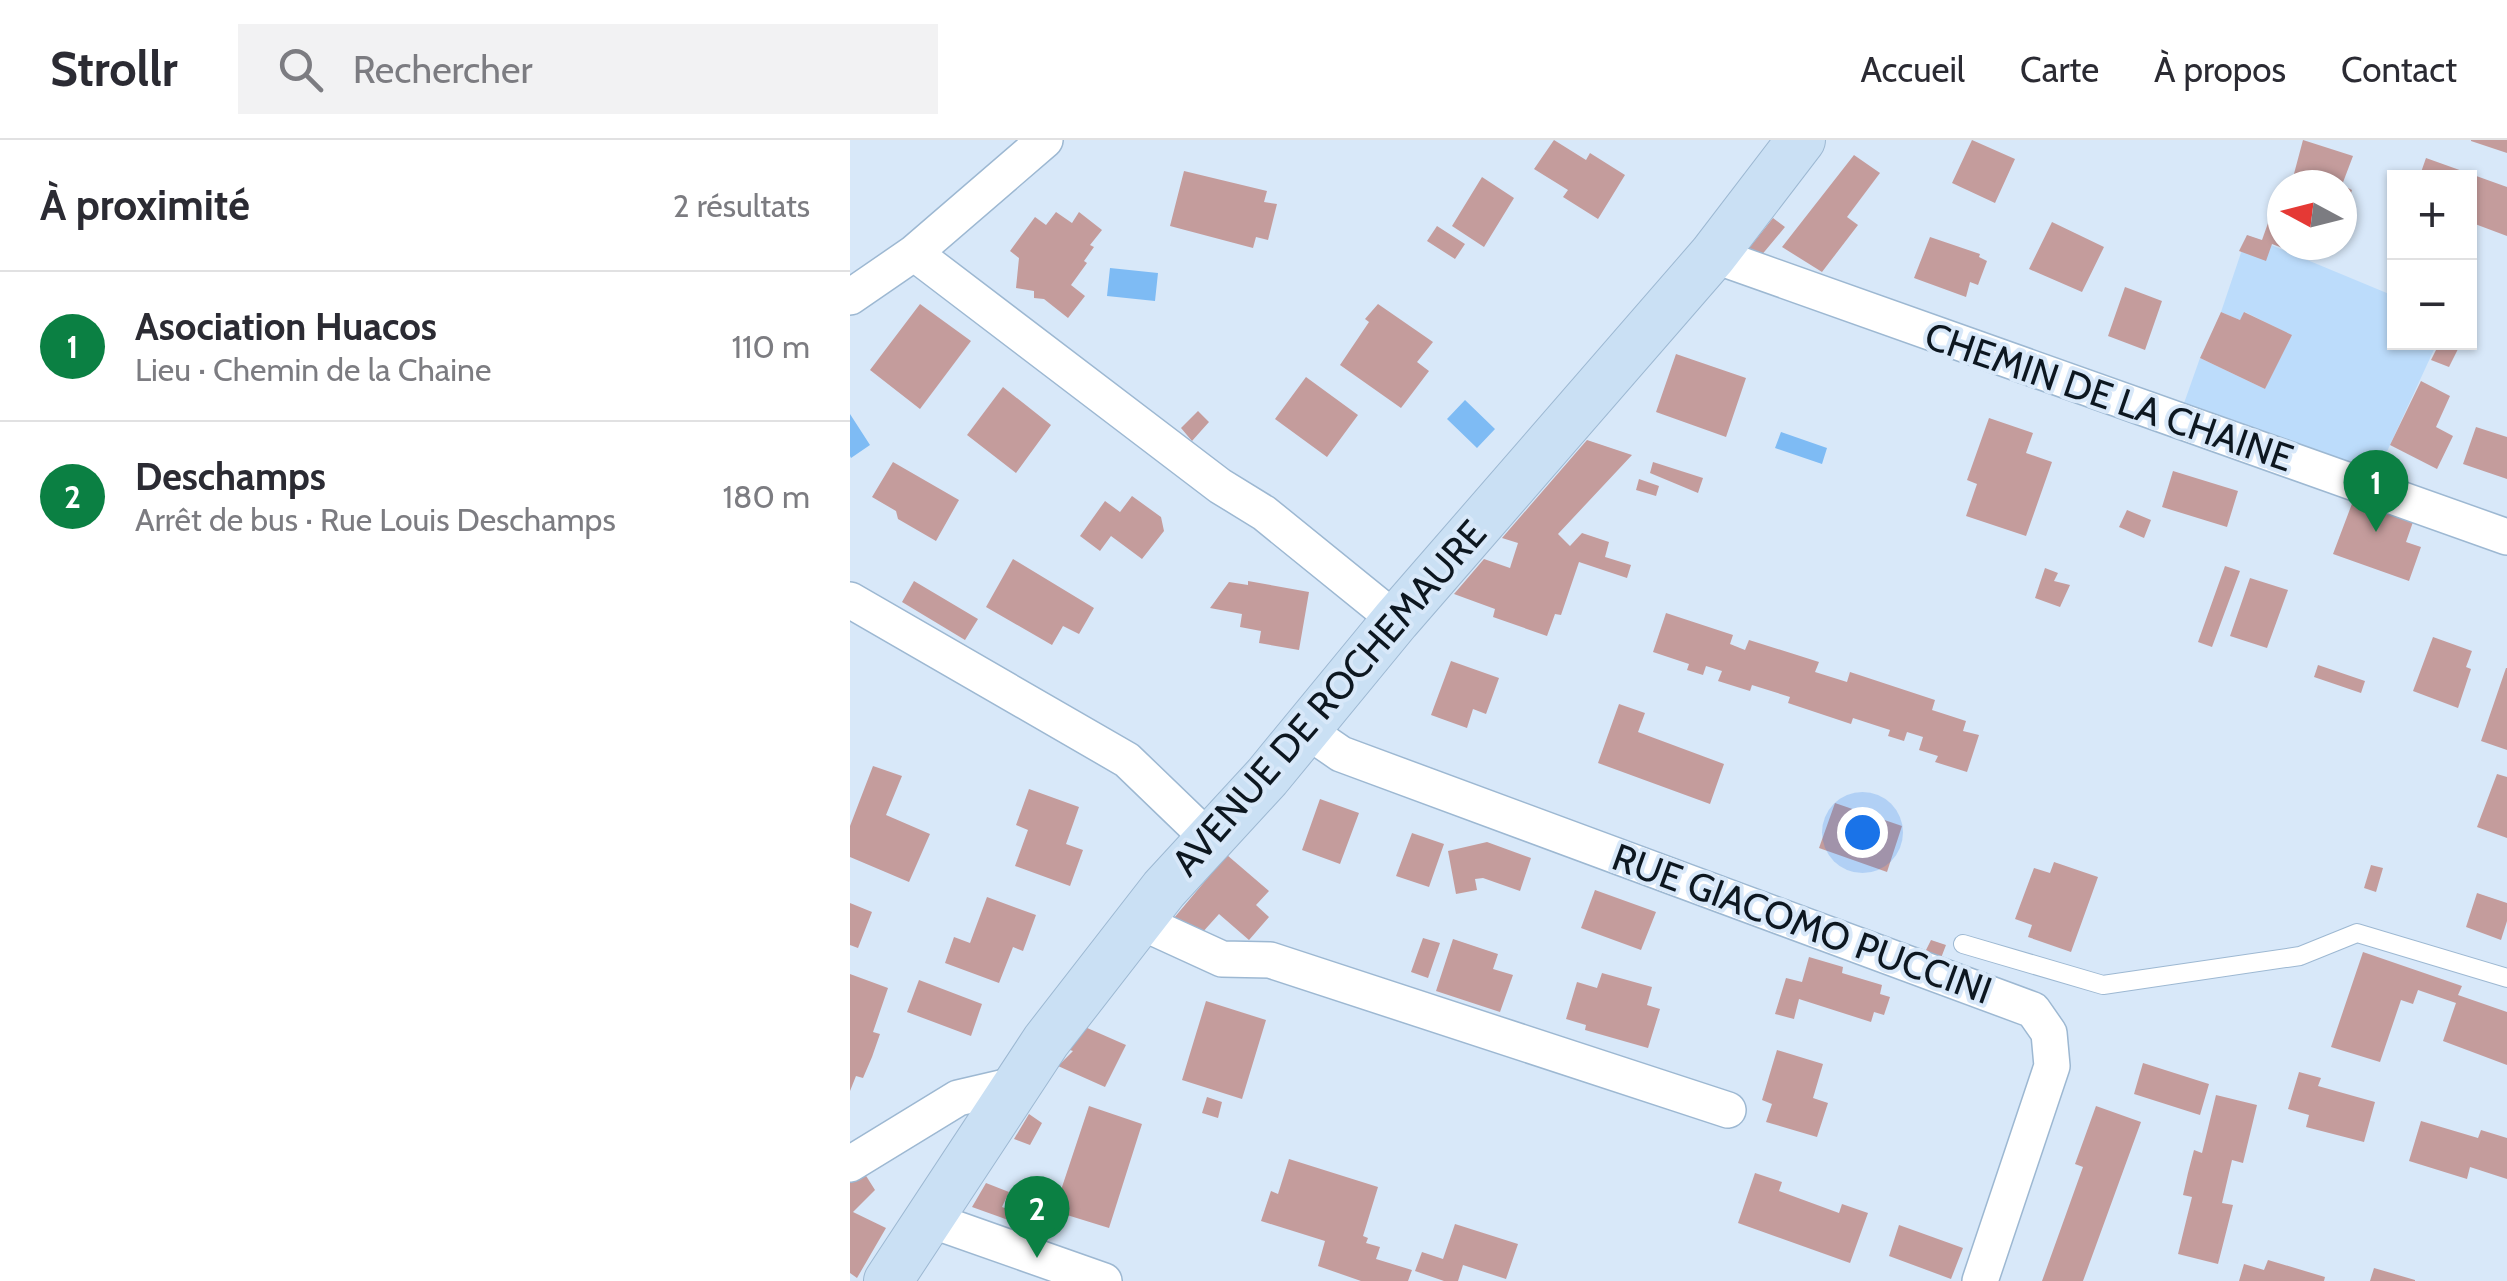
<!DOCTYPE html>
<html lang="fr">
<head>
<meta charset="utf-8">
<style>
  :root { --surface:#fff; --page:#f2f2f3; --text:#2b2b33; --muted:#7c7c81; --line:#e1e1e2; --accent:#0b8043 }
  body { margin:0; font-family:Cabin,sans-serif; background:var(--page); color:var(--text) }
  .controls { position:absolute; right:30px; top:30px; display:grid; overflow:hidden; border-radius:0px; box-shadow:0 2px 8px #0004 }
  .controls button { width:90px; height:90px; display:grid; place-items:center; padding:0; border:0; border-bottom:2px solid var(--line); background:var(--surface); color:var(--text); font:50px sans-serif }
  .compass { position:absolute; left:1417px; top:30px; width:90px; height:90px; border-radius:50%; background:var(--surface); box-shadow:0 2px 8px #0004; rotate:277deg }
  .you { position:absolute; left:1012px; top:692px; width:35px; height:35px; margin:-25px; border:8px solid #fff; border-radius:50%; background:#1a73e8; box-shadow:0 0 0 15px #1a73e833 }
  .badge { display:grid; place-items:center; width:65px; height:65px; border-radius:50%; background:var(--accent); color:#fff; font-size:32px; font-weight:700 }
  .pin { position:absolute; translate:-50% -82px; filter:drop-shadow(0 2px 5px #0008) }
  .pin::after { content:''; position:absolute; top:52px; width:35px; height:30px; background:inherit; clip-path:polygon(0 0,100% 0,50% 100%) }
  .list { margin:0; padding:0; list-style:none }
  h2 { display:flex; justify-content:space-between; align-items:center; height:130px; margin:0; padding:0 40px; font-size:42px }
  h2 small { font-size:32px; font-weight:400; color:var(--muted) }
  .list li { display:grid; grid-template-columns:65px 1fr auto; gap:30px; align-items:center; box-sizing:border-box; height:150px; padding:0 40px; border-top:2px solid var(--line) }
  .list b { display:block; font-size:38px; white-space:nowrap }
  .list p { margin:0; font-size:32px; white-space:nowrap; color:var(--muted) }
  .list em { font-size:32px; font-style:normal; color:var(--muted) }
  .icon { flex:none; width:55px; height:55px; fill:none; stroke:currentColor; stroke-width:2; stroke-linecap:round; stroke-linejoin:round }
  .map { position:relative; flex:none; width:1657px; height:1141px; overflow:hidden }
  header { display:flex; align-items:center; gap:60px; box-sizing:border-box; height:140px; padding:0 50px; background:var(--surface); border-bottom:2px solid var(--line) }
  header strong { font-size:48px }
  nav { display:flex; gap:55px; margin-inline-start:auto; font-size:35px }
  .search { width:700px; height:90px; background:var(--page); display:flex; align-items:center; gap:25px; box-sizing:border-box; padding:0 35px; border-radius:0px; color:var(--muted); font-size:38px }
  main { display:flex }
  aside { flex:1; background:var(--surface) }
  .map>svg:first-child { display:block }
  .green { fill:#bcdcfb }
  .water { fill:#7ebbf4 }
  .building { fill:#c49c9c }
  .lines { fill:none; stroke-linecap:round; stroke-linejoin:round }
  .lane-casing { stroke:#9db8d2; stroke-width:20 }
  .street-casing { stroke:#9db8d2; stroke-width:38 }
  .secondary-casing { stroke:#9db8d2; stroke-width:50 }
  .lane { stroke:#fff; stroke-width:18 }
  .street { stroke:#fff; stroke-width:35 }
  .secondary { stroke:#cae0f4; stroke-width:48 }
  .labels { text-anchor:middle; stroke-width:8; stroke-linejoin:round; paint-order:stroke }
  .street-label { font-size:38px; fill:#0d1720; stroke:#d8e8f9 }
</style>
</head>
<body>
<header>
<strong>Strollr</strong>
<div class="search"><svg class="icon" aria-label="search" viewBox="0 0 24 24"><circle cx="10" cy="10" r="6"/><path d="M15 15l6 6"/></svg>Rechercher</div>
<nav><a>Accueil</a><a>Carte</a><a>À propos</a><a>Contact</a></nav>
</header>
<main>
<aside>
<h2>À proximité<small>2 résultats</small></h2>
<ul class="list">
<li><span class="badge">1</span><div><b>Asociation Huacos</b><p>Lieu · Chemin de la Chaine</p></div><em>110 m</em></li>
<li><span class="badge">2</span><div><b>Deschamps</b><p>Arrêt de bus · Rue Louis Deschamps</p></div><em>180 m</em></li>
</ul>
</aside>
<div class="map">
<svg width="1657" height="1141" viewBox="0 0 1657 1141">
  <rect width="100%" height="100%" fill="#d8e8f9"/>
  <path class="green" d="M1397,95L1544,156V202L1587,203L1528,331L1333,266L1350,218L1415,249L1441,195L1395,172L1390,180L1371,172Z"/>
  <path class="water" d="M260,128L308,133L305,161L257,156Z
    M615,260L645,289L627,308L597,279Z
    M0,274L20,305L1,318L0,316Z
    M931,292L977,308L972,324L925,308Z"/>
  <path class="building" d="M704,0L736,20L740,13L775,35L748,79L713,57L718,50L684,29Z
    M1122,0L1165,19L1145,63L1102,43Z
    M1453,0L1503,16L1492,45H1441Z
    M1621,0H1657V13L1621,1Z
    M1004,15L1030,33L997,77L1008,85L972,132L932,107Z
    M1576,18L1657,47V96L1625,84L1620,99V38H1569Z
    M334,31L417,51L414,62L427,64L418,100L406,97L403,108L320,86Z
    M632,37L664,58L634,107L602,86Z
    M1492,45L1502,50L1493,78H1492Z
    M1432,62V105H1440L1438,110L1422,104L1416,121L1389,111L1397,95L1412,100L1423,69L1429,70Z
    M206,72L222,83L229,72L252,90L240,105L244,107L234,121L237,123L221,145L235,156L218,178L194,159L184,158V151L166,148L169,118L160,111L185,77L196,85Z
    M923,78L935,87L910,117L896,112Z
    M1202,82L1254,107L1232,152L1179,129Z
    M587,86L615,104L605,119L577,101Z
    M1080,97L1130,114L1129,117L1137,121L1128,145L1120,142L1116,157L1064,138Z
    M1275,147L1312,161L1295,210L1258,196Z
    M70,164L121,201L70,269L20,230Z
    M528,164L583,202L567,222L579,231L551,268L490,225L519,182L515,179Z
    M1371,172L1390,180L1394,172L1442,195L1415,249L1350,218Z
    M1590,202L1608,209L1599,227L1581,220Z
    M826,214L896,238L876,297L806,272Z
    M456,237L508,275L477,317L425,279Z
    M1571,241L1600,256L1586,287L1603,296L1587,329L1540,305Z
    M153,247L201,285L166,333L117,295Z
    M348,271L359,282L342,301L331,288Z
    M1139,278L1183,293L1176,313L1202,322L1176,396L1116,376L1127,344L1117,340Z
    M1626,287L1657,297V339L1613,324Z
    M737,300L782,315L708,394L720,406L732,393L759,402L755,417L781,425L777,438L729,422L711,475L705,474L697,496L643,477L645,469L604,454L634,419L660,428L668,403L652,398Z
    M43,322L109,360L86,401L48,379L46,371L22,357Z
    M803,322L853,338L848,353L800,333Z
    M1323,331L1388,351L1377,387L1312,367Z
    M789,339L809,346L806,356L786,350Z
    M282,356L311,377L314,391L292,419L261,396L250,411L230,396L255,361L270,372Z
    M1503,361L1563,382L1556,402L1571,407L1559,441L1483,414Z
    M1277,370L1301,380L1294,398L1269,387Z
    M163,419L244,468L229,494L213,486L202,505L136,467Z
    M1375,426L1390,431L1362,507L1348,502Z
    M1195,428L1208,433L1204,441L1220,445L1210,467L1185,458Z
    M1400,438L1438,450L1417,508L1380,496Z
    M64,441L128,479L115,500L52,462Z
    M398,441L459,452L449,510L409,503L411,491L390,487L392,474L360,468L379,442L398,445Z
    M816,473L883,495L880,504L895,510L899,500L969,522L965,532L997,542L1000,532L1085,560L1082,570L1116,581L1113,591L1129,595L1117,632L1085,622L1088,616L1069,610L1073,597L1057,592L1054,601L1038,596L1040,590L1003,578L1001,584L938,563L940,557L902,545L900,551L868,541L872,531L856,526L853,535L837,530L839,524L803,512Z
    M1583,497L1622,511L1616,527L1621,529L1608,568L1563,551Z
    M601,521L649,538L636,574L623,569L617,588L581,575Z
    M1468,525L1515,541L1511,553L1464,537Z
    M1656,528H1657V610L1631,601Z
    M769,564L795,573L788,592L874,624L860,664L748,623Z
    M23,626L52,636L36,675L80,694L59,742L0,717V686Z
    M1647,634L1657,637V698L1627,687Z
    M179,649L229,667L216,704L233,710L220,746L165,726L178,690L166,685Z
    M470,659L509,673L490,724L452,710Z
    M985,663L1052,686L1037,732L969,708Z
    M562,693L594,704L579,747L546,736Z
    M637,702L681,718L670,751L633,738L625,739L627,750L606,754L598,711Z
    M377,715L419,751L406,765L419,777L399,800L369,774L351,794L324,778Z
    M1204,722L1248,737L1221,812L1178,797L1182,785L1165,779L1184,728L1200,733Z
    M1521,725L1533,728L1526,752L1514,748Z
    M745,750L806,772L791,810L731,788Z
    M1627,753L1657,763V781L1651,800L1616,787Z
    M137,757L186,775L173,811L163,807L149,843L95,823L104,797L120,803Z
    M0,763L22,772L8,808L0,805Z
    M573,798L590,803L578,838L561,832Z
    M603,799L648,814L643,829L663,835L650,872L586,851Z
    M1081,800L1096,805L1091,818L1075,812Z
    M1513,812L1612,846L1608,855L1657,872V925L1593,901L1606,863L1568,850L1563,864L1551,860L1530,922L1481,907Z
    M959,817L993,827L992,833L1032,845L1030,854L1040,857L1034,875L1024,872L1021,882L949,859L944,879L925,874L936,838L952,842Z
    M752,833L802,847L797,865L810,869L798,908L735,890L736,885L716,879L727,842L747,848Z
    M0,834L38,848L23,892L30,894L22,917L13,938L6,936L0,951Z
    M69,840L132,864L121,896L57,872Z
    M356,861L416,880L392,959L332,940Z
    M235,887L276,905L255,947L208,926L223,911L217,909Z
    M927,910L973,924L963,958L978,963L967,997L916,982L922,964L912,960Z
    M1293,923L1359,944L1350,975L1284,954Z
    M1449,932L1471,938L1468,946L1525,962L1514,1002L1456,987L1459,975L1438,969Z
    M1366,955L1407,965L1393,1023L1382,1020L1372,1063L1383,1065L1368,1124L1328,1114L1342,1057L1333,1055L1338,1033L1344,1010L1352,1013Z
    M357,957L372,962L368,978L352,973Z
    M239,966L292,984L259,1088L204,1071Z
    M1246,966L1291,982L1233,1141H1192L1233,1027L1225,1024Z
    M179,974L192,983L180,1005L164,999Z
    M1571,981L1628,998L1631,990L1657,998V1039L1620,1027L1617,1039L1559,1021Z
    M439,1019L528,1047L513,1096L518,1098L516,1103L530,1107L526,1119L562,1130L558,1141H511L468,1126L475,1101L411,1081L421,1051L428,1054Z
    M13,1031L25,1050L3,1072L36,1088L7,1138L0,1133V1040Z
    M905,1033L932,1042L929,1051L989,1073L992,1064L1018,1073L1000,1123L888,1083Z
    M136,1043L159,1052L152,1067L186,1079L183,1089L122,1067Z
    M605,1084L668,1104L656,1139L613,1125L608,1141H594L565,1131L572,1112L593,1119Z
    M1049,1085L1113,1108L1101,1139L1039,1116Z
    M1418,1120L1475,1137L1474,1141H1389L1394,1124L1414,1130Z
    M1524,1128L1565,1140V1141H1520Z"/>
  <g class="lines">
    <defs>
      <path id="lane" d="M1113,804L1253,845L1450,816L1507,793L1657,838"/>
      <path id="street" d="M64,113L370,346L414,373L546,480
        M863,115L1657,397
        M0,157L64,113L195,0
        M0,460L277,620L359,699
        M456,590L491,614L1183,870L1199,893L1202,926L1130,1141
        M289,781L372,819L420,820L878,970
        M0,1024L108,958L168,944
        M78,1079L254,1141"/>
      <path id="secondary" d="M38,1141L196,901L314,749L417,637L546,480L863,115L951,0"/>
    </defs>
    <use href="#lane" class="lane-casing"/>
    <use href="#street" class="street-casing"/>
    <use href="#secondary" class="secondary-casing"/>
    <use href="#lane" class="lane"/>
    <use href="#street" class="street"/>
    <use href="#secondary" class="secondary"/>
  </g>
  <g class="labels">
    <g class="street-label">
      <text transform="translate(1259 257) rotate(19)" y="13">CHEMIN DE LA CHAINE</text>
      <text transform="translate(479 558) rotate(-49)" y="13">AVENUE DE ROCHEMAURE</text>
      <text transform="translate(952 784) rotate(20)" y="13">RUE GIACOMO PUCCINI</text>
    </g>
  </g>
</svg>
<div class="controls">
<button>+</button>
<button>−</button>
</div>
<svg class="compass" viewBox="-18 -18 36 36"><path d="M0-13l5 13h-10z" fill="#e53935"/><path d="M0 13l5-13h-10z" fill="#7c7c81"/></svg>
<div class="you"></div>
<div class="pin badge" style="left:1526px;top:392px">1</div>
<div class="pin badge" style="left:187px;top:1118px">2</div>
</div>
</main>
</body>
</html>
